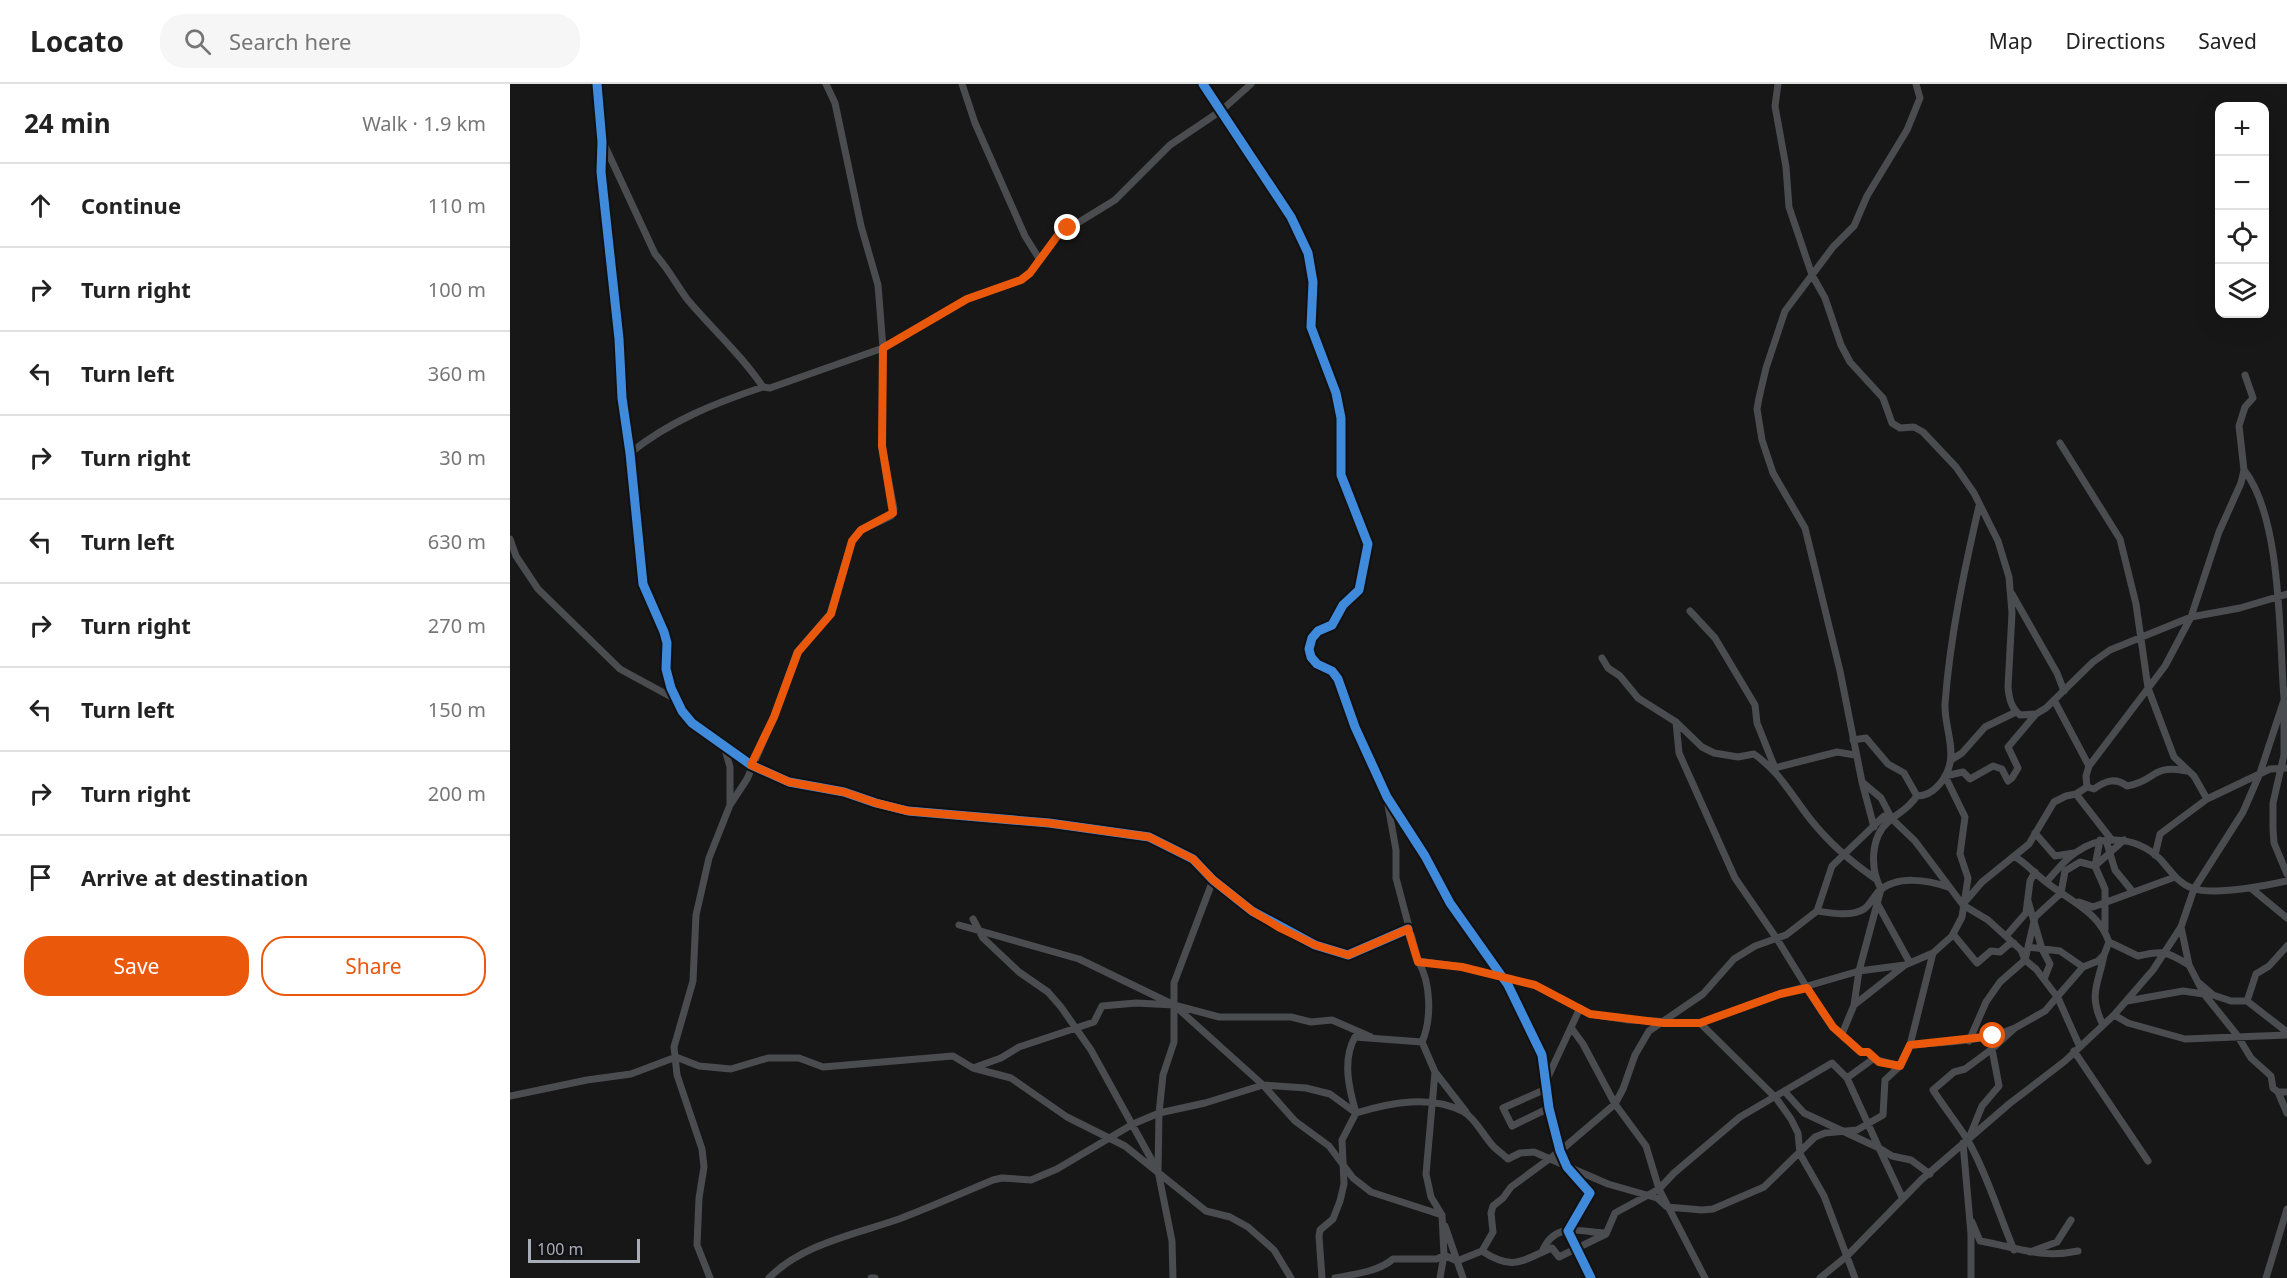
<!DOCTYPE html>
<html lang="en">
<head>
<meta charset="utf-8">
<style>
  :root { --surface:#fff; --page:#f6f6f6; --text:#222; --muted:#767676; --line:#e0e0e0; --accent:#ea580c }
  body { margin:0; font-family:"Noto Sans",sans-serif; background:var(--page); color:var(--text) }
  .controls { position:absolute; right:18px; top:18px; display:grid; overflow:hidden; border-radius:12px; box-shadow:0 6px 24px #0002 }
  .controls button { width:54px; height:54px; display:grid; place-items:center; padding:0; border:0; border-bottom:2px solid var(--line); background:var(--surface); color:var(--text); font:30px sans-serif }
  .scale { position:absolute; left:18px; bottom:15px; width:112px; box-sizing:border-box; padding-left:6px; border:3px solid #a8adb8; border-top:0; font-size:16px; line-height:21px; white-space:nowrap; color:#a8adb8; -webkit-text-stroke:4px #111113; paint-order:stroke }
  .stop { position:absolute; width:18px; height:18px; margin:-14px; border:4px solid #ea580c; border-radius:50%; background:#fff }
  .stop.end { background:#ea580c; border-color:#fff; box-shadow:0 2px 6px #0008 }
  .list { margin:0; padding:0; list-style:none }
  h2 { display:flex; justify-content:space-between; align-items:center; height:78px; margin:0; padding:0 24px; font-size:26px }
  h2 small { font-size:20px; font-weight:400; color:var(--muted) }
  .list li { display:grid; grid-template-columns:39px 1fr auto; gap:18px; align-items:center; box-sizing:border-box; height:84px; padding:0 24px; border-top:2px solid var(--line) }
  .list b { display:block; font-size:22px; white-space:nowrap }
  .list em { font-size:20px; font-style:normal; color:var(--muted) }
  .actions { display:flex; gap:12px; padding:18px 24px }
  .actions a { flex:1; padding:14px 0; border:2px solid var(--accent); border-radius:24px; text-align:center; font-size:21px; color:var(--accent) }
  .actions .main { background:var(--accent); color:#fff }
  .icon { flex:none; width:33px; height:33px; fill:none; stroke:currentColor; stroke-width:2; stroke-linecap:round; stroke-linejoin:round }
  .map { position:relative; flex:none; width:1777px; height:1194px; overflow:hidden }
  header { display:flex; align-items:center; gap:36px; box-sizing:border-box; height:84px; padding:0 30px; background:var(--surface); border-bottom:2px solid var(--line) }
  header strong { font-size:28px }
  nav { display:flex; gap:33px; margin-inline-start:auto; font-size:21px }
  .search { width:420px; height:54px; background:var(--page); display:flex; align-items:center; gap:15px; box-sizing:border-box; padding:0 21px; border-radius:24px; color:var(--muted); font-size:22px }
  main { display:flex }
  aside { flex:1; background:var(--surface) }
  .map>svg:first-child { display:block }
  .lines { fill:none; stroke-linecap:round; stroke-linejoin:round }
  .minor { stroke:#4b4c50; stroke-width:7 }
  .cycleway-casing { stroke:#111113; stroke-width:13 }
  .cycleway { stroke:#408adc; stroke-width:9 }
  .route { stroke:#ea580c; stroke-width:8 }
</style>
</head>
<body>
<header>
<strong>Locato</strong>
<div class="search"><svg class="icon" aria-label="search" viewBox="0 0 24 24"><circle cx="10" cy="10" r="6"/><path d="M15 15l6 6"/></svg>Search here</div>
<nav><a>Map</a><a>Directions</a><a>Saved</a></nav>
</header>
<main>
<aside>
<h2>24 min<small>Walk · 1.9 km</small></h2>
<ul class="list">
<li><svg class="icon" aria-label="ahead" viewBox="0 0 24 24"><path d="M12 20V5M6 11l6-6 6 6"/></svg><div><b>Continue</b></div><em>110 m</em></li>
<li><svg class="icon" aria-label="right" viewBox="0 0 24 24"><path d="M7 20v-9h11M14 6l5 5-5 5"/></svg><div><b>Turn right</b></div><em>100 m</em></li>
<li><svg class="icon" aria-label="left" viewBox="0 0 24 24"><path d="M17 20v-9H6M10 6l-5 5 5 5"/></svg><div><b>Turn left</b></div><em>360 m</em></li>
<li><svg class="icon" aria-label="right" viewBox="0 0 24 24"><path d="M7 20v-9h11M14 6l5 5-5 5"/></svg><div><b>Turn right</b></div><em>30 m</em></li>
<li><svg class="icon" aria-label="left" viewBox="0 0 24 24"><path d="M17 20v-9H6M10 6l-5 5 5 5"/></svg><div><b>Turn left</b></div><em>630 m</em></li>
<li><svg class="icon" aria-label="right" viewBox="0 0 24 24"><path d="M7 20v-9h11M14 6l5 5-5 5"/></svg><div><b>Turn right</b></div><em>270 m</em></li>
<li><svg class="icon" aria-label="left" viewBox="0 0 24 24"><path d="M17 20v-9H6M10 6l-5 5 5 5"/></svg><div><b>Turn left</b></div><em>150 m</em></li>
<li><svg class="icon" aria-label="right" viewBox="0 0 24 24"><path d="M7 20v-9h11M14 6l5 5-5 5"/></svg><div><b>Turn right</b></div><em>200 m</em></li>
<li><svg class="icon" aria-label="arrive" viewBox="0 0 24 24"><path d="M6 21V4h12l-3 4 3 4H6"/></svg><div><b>Arrive at destination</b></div></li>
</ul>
<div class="actions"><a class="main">Save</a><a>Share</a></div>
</aside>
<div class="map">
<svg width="1777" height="1194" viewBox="0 0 1777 1194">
  <rect width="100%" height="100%" fill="#171717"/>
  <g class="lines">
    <path class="minor" d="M87,0L92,58L91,88L109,255L112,314L120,369L133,500L154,548L157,559L156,585L161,604L172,627L182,639L241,681L279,698L334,708L366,719L398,727L539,739L639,753L683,775L703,796L742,827L805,861L838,871L898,845
      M452,0L465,39L515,152L530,176
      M693,0L781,133L798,169L803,198L801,243L826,309L831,334V391L858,460L849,506L833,521L822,541L808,547L802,554L799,565L801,573L807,580L822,587L828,595L845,643L877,713L915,772L940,819L998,901L1032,971L1039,1024L1050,1067L1057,1083L1080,1109L1058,1147L1081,1194
      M1268,0L1265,22L1276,83L1279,123L1302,191L1315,214L1331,261L1340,278L1373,314L1382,339L1390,344L1404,343L1413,348L1446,383L1464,409L1488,457L1499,493L1502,529L1498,603C1499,614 1501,624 1510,631L1526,630L1536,624L1583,578L1600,566L1681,533L1730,524L1777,510
      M1406,0L1410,14L1397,46L1357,112L1344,142L1323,163L1275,227L1256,284L1249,314L1247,325L1252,356L1263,389L1295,444L1330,587L1352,698L1371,714L1382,735L1405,757L1453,821L1478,836L1511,866L1515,876L1526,885L1548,914L1569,961
      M94,60L145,170C158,184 166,200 177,215C202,245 231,270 253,303
      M1550,359L1610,455L1626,520L1638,604L1664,673L1684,692L1697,715L1650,750L1645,771
      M120,369C160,337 205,319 253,303L260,304L373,264L457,215L511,196L520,189L548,151L605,116L660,61L712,26L741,0
      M1734,386C1772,434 1769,553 1774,614L1777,624
      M0,455L6,472L28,505L110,585L165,615
      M1502,510L1547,589L1554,607
      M1180,527L1205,554L1245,621L1247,639L1265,684L1327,668L1345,671
      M1092,574L1098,584L1110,592L1128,614L1166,638L1192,663L1204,669L1228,673L1244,670C1271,689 1281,711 1301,736C1320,760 1341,778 1366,795
      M1544,616L1579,682
      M1774,623V671L1763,719V745L1764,759L1777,790
      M1166,638L1169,669L1225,794L1267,855L1312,928L1323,943L1351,968H1358L1363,975
      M1343,656L1356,654L1378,680L1394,689L1407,712
      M214,662L220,683V721
      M1441,676L1452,669L1475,643L1506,628
      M1435,692L1453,688L1460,695L1483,682L1492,685L1498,697L1502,694L1508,684L1498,663L1526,630
      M1352,698L1364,743
      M1577,703L1584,705C1595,697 1605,693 1617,702C1647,697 1640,680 1677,687
      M1697,715L1760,685L1777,684
      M877,716L886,766V794L908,877C921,898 922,935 912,958L925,988L916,1090L921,1113L932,1131
      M1525,749L1545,772L1564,769
      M1601,755L1566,710L1577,703L1576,692L1579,682L1655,582L1681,533L1709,448L1731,399L1734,386L1729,342L1735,323L1743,314L1735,291
      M1590,756L1585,782L1595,805V846
      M1596,756L1605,786L1623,808
      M1504,772C1516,779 1525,790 1536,798C1560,817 1589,828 1599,858L1628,872C1653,866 1656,867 1679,881
      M1536,798C1545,789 1554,776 1565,769C1591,750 1625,752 1649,774C1659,784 1667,799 1682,804C1704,812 1754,802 1777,797
      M1742,805L1777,834
      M1518,817L1532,865L1540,880L1534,895
      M1569,818L1583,823L1665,793
      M1367,819L1400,879
      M1454,819L1472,798L1519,760L1544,718L1556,712L1566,710
      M1307,827L1322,782L1374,732L1382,735
      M463,835L473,854L509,888L538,908L551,923L581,966L645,1082
      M449,841L569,875L664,921L753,1001L785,1037L819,1062L843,1094L861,1108L932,1131L934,1171L930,1194
      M1671,843L1679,881L1694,910L1727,951L1741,974L1761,992L1763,1004L1768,1008H1777
      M1443,850L1467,879L1481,867L1490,868L1498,861L1504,859
      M1496,852L1516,829L1520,797L1525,788
      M1518,863L1550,867L1573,883
      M908,877L952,883L1025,901L1080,930L1119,936L1190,939L1270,910L1349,887L1395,881L1423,869L1442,852L1452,833L1458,794L1450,770L1455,733L1435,692
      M1689,899L1703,911L1721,917H1737L1777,948
      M1617,917L1673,907L1694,910
      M1737,917L1746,890L1759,882L1777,862
      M1344,921L1349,887L1371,805C1360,785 1360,753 1379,737C1391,727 1397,726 1407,712C1424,712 1437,694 1440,679C1444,660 1434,639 1435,620C1440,553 1454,487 1469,422
      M1604,931L1618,939L1675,955L1777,951
      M1190,939L1266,1014L1281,1035L1288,1049L1290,1070L1314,1112L1345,1194
      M1593,941C1578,910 1588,902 1594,871
      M1062,945L1073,960L1105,1020L1136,1062L1149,1105L1195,1194
      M1332,950L1344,921L1395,881
      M1459,957L1476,918L1490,898L1515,876L1525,833L1551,809L1555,787L1570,778L1585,782L1614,756
      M1400,961L1423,869
      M1564,967L1638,1077
      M463,984L491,974L509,963L584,938L592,922L626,919L664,921L709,933H781L801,938L822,936L861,953
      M925,988L956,1028
      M1337,994L1363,975L1390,982
      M1037,995L1070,924
      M1036,1005L993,1024L1002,1042L1039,1024
      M1768,1008L1777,1029
      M1276,1009L1294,1029L1369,1064L1392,1113
      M0,1012L77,996L121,990L166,973L189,982L221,985L258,974H289L313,983L443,972L463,984L501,994L557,1033L615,1062L696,1127L720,1133L738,1143L764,1166L781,1194
      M846,1029C839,1005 832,976 845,953L912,958
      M1459,1054L1472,1022L1489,1002L1482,965
      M1453,1059L1461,1150V1194
      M1462,1138L1470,1157C1506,1163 1530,1175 1568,1167
      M935,1142L953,1194
      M1504,1166C1490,1133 1475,1085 1457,1055C1446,1038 1434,1023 1423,1006L1444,988L1455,985L1482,965L1505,944L1535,927L1573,883L1588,877L1594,871L1599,858
      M972,1167L983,1148L981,1129L983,1122L993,1114L1001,1103L1050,1067L1105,1020L1113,1005L1125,971L1139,947L1193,910L1224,875L1245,862L1276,851L1307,827C1320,829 1342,833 1354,825C1360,821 1364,812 1369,807C1387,791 1418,796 1438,803
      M1032,1168C1044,1138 1068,1147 1094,1149
      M1520,1168L1547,1158L1561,1136
      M200,1194L187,1161L189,1114L194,1083L192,1065L167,991L164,963L183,897L186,831L199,774L220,721L237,695L264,633L287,568L320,530L342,457L351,446L381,432L384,425L372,362L373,264L368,201L351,142L325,19L316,0
      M259,1194C292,1160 346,1150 389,1135C421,1123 452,1109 483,1096L492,1094L521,1096L547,1085L623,1040L649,1029L695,1019L753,1001L796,1004L820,1010L846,1029
      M361,1194H365
      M663,1194L662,1157L648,1087L649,1029L653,991L664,958V899L703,796
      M812,1194L809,1152L810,1146L823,1135L830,1117L834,1100L832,1056L846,1029C879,1019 921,1010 954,1028C966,1035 974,1053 984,1063C988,1067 994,1071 998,1075L1010,1069L1024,1068L1098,1100L1147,1114L1157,1123L1192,1126L1203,1125L1254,1103L1305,1053L1315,1049L1347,1046L1373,1031L1375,996L1390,982L1400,961C1436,958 1472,958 1505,944
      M825,1194C844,1190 868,1188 883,1175H927L934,1171L947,1177L972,1167C1004,1188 1012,1176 1042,1164L1049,1173L1096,1150L1105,1129L1149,1105L1164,1089L1230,1033L1322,979L1337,994L1369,1064L1382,1072L1401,1076L1420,1090
      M1310,1194L1337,1172L1411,1096L1499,1020L1555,977L1604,931L1643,886L1671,843L1684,805L1733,728L1750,689L1777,607
      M1756,1194L1777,1125"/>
    <defs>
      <path id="cycleway" d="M87,0L92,58L91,88L109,255L112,314L120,369L133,500L154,548L157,559L156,585L161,604L172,627L182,639L241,681L279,698L334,708L366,719L398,727L539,739L639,753L683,775L703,796L742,827L805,861L838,871L898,845
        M693,0L781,133L798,169L803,198L801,243L826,309L831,334V391L858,460L849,506L833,521L822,541L808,547L802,554L799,565L801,573L807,580L822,587L828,595L845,643L877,713L915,772L940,819L998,901L1032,971L1039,1024L1050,1067L1057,1083L1080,1109L1058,1147L1081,1194"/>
    </defs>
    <use href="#cycleway" class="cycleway-casing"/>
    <use href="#cycleway" class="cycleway"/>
  </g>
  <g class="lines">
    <path class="route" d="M558,144L548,151L520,189L511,196L457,215L373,264L372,362L383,429L351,446L342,457L321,530L288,568L264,633L241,681L279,698L334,708L366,719L398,727L539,739L639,753L683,775L703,796L742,827L770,844L805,861L838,871L898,845L908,878L952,883L1025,901L1080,930L1154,939H1190L1270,910L1297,904L1323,943L1351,968H1358L1369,978L1390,982L1400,961L1483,952"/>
  </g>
</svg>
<div class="controls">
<button>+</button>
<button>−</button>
<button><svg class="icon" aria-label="locate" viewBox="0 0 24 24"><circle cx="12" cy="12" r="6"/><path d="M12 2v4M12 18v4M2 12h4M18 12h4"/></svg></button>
<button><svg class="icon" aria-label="layers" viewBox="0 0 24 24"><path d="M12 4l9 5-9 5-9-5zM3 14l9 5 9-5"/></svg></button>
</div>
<div class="scale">100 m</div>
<div class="stop" style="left:1483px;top:952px"></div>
<div class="stop end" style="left:558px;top:144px"></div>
</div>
</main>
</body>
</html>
